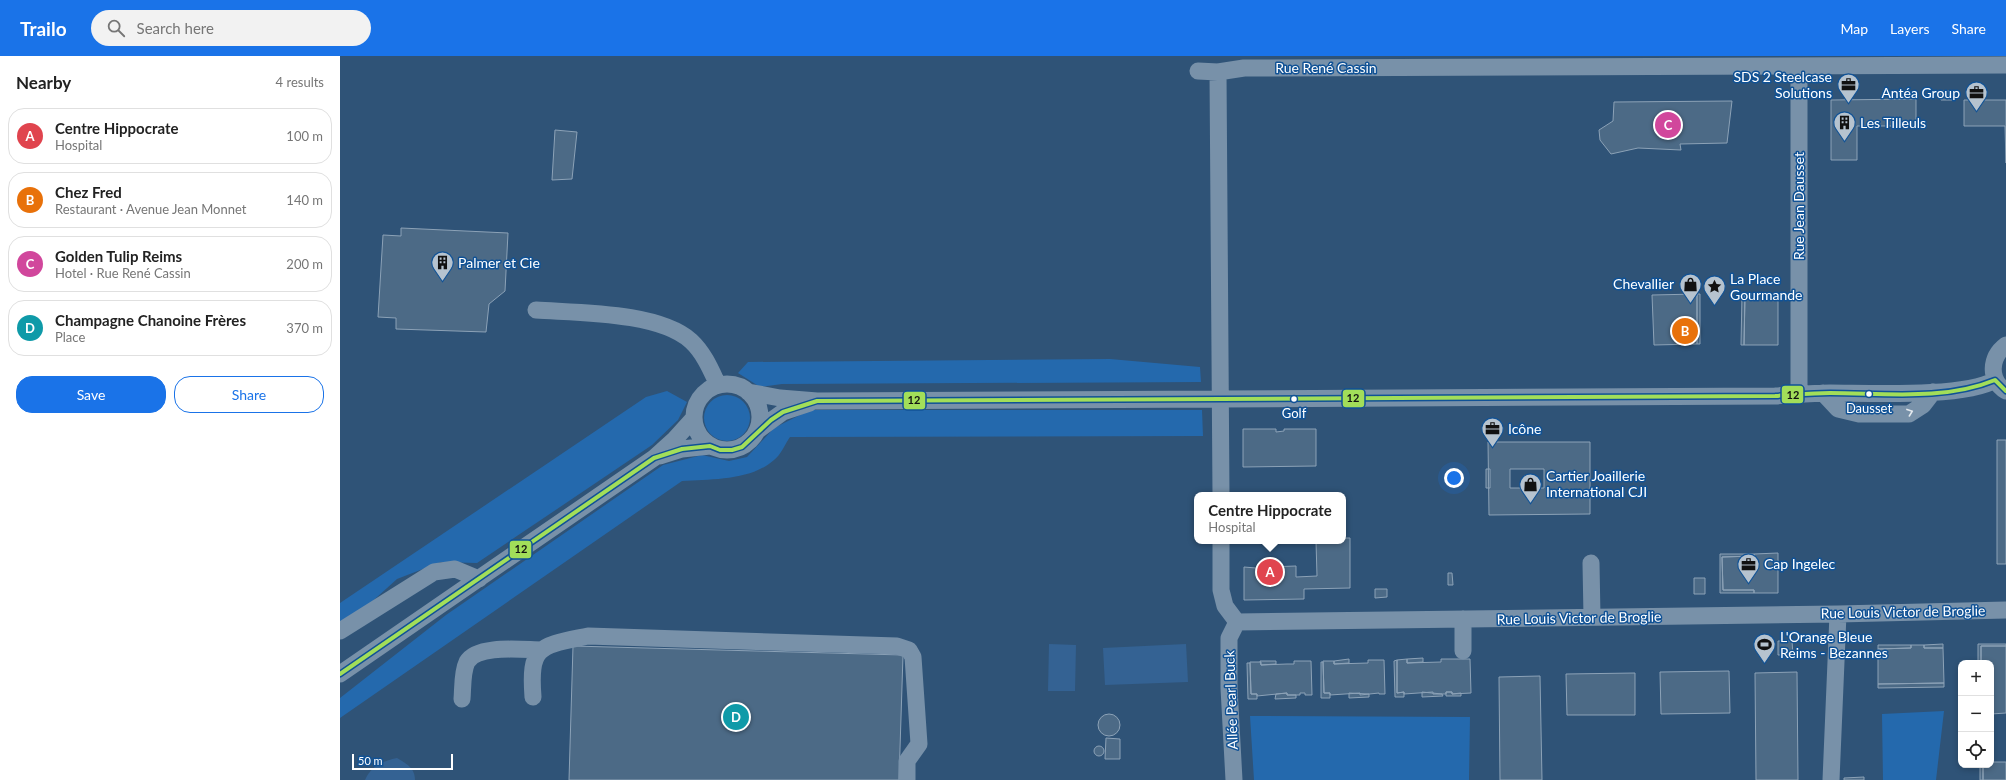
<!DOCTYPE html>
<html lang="en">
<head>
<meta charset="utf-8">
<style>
  :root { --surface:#fff; --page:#f2f2f2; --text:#222; --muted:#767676; --line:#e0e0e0; --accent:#1a73e8 }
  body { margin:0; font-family:Lato,sans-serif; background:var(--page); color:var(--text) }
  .controls { position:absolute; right:12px; bottom:12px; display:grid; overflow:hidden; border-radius:8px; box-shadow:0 2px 6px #0003 }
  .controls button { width:36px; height:36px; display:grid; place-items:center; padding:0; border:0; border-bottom:1px solid var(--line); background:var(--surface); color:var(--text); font:20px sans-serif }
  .scale { position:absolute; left:12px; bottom:10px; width:101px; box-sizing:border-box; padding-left:4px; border:2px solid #fff; border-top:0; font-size:11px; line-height:14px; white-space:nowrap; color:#fff; -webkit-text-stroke:3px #105296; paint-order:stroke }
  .you { position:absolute; left:1114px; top:422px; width:14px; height:14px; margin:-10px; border:3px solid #fff; border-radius:50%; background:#1a73e8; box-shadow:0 0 0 6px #1a73e833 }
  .badge { display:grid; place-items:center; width:26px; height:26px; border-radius:50%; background:var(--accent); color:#fff; font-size:13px; font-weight:700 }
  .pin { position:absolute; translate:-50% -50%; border:2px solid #fff; box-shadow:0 1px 4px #0006 }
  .popup { position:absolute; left:854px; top:436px; width:152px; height:52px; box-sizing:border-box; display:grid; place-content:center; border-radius:8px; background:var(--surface); filter:drop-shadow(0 1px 3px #0005); font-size:13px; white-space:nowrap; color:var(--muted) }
  .popup b { font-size:15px; color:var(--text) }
  .popup::after { content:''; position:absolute; left:50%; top:100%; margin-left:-8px; border:8px solid transparent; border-top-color:var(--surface) }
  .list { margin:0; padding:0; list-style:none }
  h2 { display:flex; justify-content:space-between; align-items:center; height:52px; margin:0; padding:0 16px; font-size:17px }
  h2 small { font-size:13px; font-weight:400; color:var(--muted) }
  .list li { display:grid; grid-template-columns:26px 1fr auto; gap:12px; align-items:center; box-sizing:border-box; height:56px; margin:0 8px 8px; padding:0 8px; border:1px solid var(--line); border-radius:16px }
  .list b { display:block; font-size:15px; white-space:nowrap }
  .list p { margin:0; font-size:13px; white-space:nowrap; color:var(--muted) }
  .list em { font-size:13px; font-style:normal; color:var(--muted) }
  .actions { display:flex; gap:8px; padding:12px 16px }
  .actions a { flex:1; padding:9px 0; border:1px solid var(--accent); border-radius:16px; text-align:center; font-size:14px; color:var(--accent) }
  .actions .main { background:var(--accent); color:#fff }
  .icon { flex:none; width:22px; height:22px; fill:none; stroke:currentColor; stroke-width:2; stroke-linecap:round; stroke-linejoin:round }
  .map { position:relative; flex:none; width:1666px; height:724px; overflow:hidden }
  header { display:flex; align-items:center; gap:24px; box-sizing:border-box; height:56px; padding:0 20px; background:var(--accent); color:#fff }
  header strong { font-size:19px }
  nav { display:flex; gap:22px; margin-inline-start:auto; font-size:14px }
  .search { width:280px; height:36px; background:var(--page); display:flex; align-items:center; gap:10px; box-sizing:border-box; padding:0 14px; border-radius:22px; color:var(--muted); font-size:15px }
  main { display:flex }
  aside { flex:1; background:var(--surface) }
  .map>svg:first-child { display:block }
  .green { fill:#2469ad }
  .water { fill:#346293 }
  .building { fill:#4c6a86; stroke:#8ca2b7; fill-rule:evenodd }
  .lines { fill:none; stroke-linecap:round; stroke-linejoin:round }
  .minor { stroke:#7891a9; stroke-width:17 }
  .bus-1-casing { stroke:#105296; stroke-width:7 }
  .bus-1 { stroke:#a2de59; stroke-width:4 }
  .oneway { stroke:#e4e9ee }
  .bus-dot { fill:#fff; stroke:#105296; stroke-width:1.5 }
  .labels { text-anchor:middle; stroke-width:3; stroke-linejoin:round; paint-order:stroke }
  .bus-label { font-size:13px; fill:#fff; stroke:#105296 }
  .street-label { font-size:14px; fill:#fff; stroke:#105296 }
  .poi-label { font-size:14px; fill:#fff; stroke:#105296; text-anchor:start }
  .line-badge { stroke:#105296; stroke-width:1.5 }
  .pale-badge-label { font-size:11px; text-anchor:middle; font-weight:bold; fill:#111 }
</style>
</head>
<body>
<header>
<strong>Trailo</strong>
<div class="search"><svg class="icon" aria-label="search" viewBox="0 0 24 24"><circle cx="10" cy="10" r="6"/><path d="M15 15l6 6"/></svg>Search here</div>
<nav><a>Map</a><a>Layers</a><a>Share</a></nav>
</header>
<main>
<aside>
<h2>Nearby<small>4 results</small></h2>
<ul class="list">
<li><span class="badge" style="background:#e0444e">A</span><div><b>Centre Hippocrate</b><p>Hospital</p></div><em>100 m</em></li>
<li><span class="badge" style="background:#e8710a">B</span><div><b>Chez Fred</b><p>Restaurant · Avenue Jean Monnet</p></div><em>140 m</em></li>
<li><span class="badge" style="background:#d1479c">C</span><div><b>Golden Tulip Reims</b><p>Hotel · Rue René Cassin</p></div><em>200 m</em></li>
<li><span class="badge" style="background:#0f9aa8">D</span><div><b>Champagne Chanoine Frères</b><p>Place</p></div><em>370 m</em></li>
</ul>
<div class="actions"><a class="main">Save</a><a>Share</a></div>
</aside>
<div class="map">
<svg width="1666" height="724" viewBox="0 0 1666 724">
  <rect width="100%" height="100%" fill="#2f5377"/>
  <path class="green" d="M770,303L860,311L861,326L442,328L420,331L398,317L408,306Z
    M327,335L347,346L338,364L312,389L137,507L101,506L57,523L26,551L0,566V547L306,341Z
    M364 362a23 23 0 1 1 46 0a23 23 0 1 1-46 0Z
    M470,354H862L863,380L450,381C445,388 441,399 434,404C410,425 372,423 342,425L0,662V642L106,559L323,409L362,399L389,405L407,401L434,372Z
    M1604,655L1596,724H1543L1542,658Z
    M910,660L1130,661L1129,724H914Z"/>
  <path class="water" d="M709,588L736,589L735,635H708Z
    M846,588L848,626L765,629L763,592Z
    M57,702C67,708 75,712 75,724H25C31,710 43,705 57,702Z"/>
  <path class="building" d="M1601,35H1613V44H1601Z
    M1576,43V70H1517V104H1491V44Z
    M1624,44H1666V107L1665,70H1624Z
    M1392,45L1387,87L1340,88L1341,94L1298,92L1271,98L1260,84L1259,74L1273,65L1274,46Z
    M215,74L237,76L232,123L212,124Z
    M61,172L168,177L165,235L149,248L146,276L56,273V262L38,261L43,179L61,180Z
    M1357,238V288L1314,289L1312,239Z
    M1357,238H1360V288H1357Z
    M1402,238H1405L1404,289H1401Z
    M1405,238H1438V289H1404Z
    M903,373H936V376L944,375V373H976V410L903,411Z
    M1657,384H1666V508H1657Z
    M1148,386H1250V458L1149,459ZM1170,413H1204V432H1170Z
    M1146,413H1150V432H1146Z
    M1003,482H1010V532L964,533V543L904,544V511L928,513V511L956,510V521L977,520L976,485H1003Z
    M1438,497V537H1414V534H1383L1382,501L1414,500V498Z
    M1380,498H1414V500L1382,501L1383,534H1414V537H1380Z
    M1108,517H1112L1113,529H1108Z
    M1354,522H1365V538H1354Z
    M1035,533H1047V541L1035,542Z
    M1438,585H1452L1453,599H1438Z
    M1603,588V592H1584V589Z
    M1638,588H1666V590H1641V607H1638Z
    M1538,589H1571V592L1538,593Z
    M1571,589H1584V592H1603L1604,627L1538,628V593L1571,592Z
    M233,590L563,599L559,724H229Z
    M1641,590H1666V657L1651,658V607H1641Z
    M1083,602V606L1067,607V603Z
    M1009,603V607L994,608V605Z
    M1067,603V607L1101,606V603H1130L1131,637L1112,638V636H1106V638H1093V636L1064,638V636L1057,637V604Z
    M1028,604H1044L1045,638H1039V637L1020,639V637L990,639V637H984L983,605H994V608L1028,607Z
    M1057,604V637L1064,636V641H1055L1054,605Z
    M920,605H936V608L921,609Z
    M954,605H971L972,639H965V637H960V639H947V637L917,640V638H911L910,606H921V609L947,608H954Z
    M981,606H983L984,637H990V642H981Z
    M907,607H910L911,638H917V643H908Z
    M1389,615L1390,657L1321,658L1320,616Z
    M1457,616L1458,724H1416L1415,617Z
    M1295,617V659H1227L1226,618Z
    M1200,620L1202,724H1160L1159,621Z
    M1604,627V631L1538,632V628Z
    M1082,636L1102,638L1103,640L1082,641Z
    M1106,636H1112V638L1121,637V640H1106Z
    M947,637V639H956V642L935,643L936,638Z
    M1009,637L1029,638V641L1009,642Z
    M758 669a11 11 0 1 1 22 0a11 11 0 1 1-22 0Z
    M766,682L780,683V703H765Z
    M754 695a5 5 0 1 1 10 0a5 5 0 1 1-10 0Z
    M1651,706H1666V724H1643V709H1651Z
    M1640,709H1643V724H1640Z
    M1524,721V724H1504V722Z"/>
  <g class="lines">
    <path class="minor" d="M1459,10V339
      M858,15L878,16L904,12L1666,9
      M878,16L881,439
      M196,254C239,257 319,256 351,285C364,297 371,314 378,329
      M1666,289C1650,301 1648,324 1666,335
      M354 361a33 33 0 1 1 66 0a33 33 0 1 1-66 0Z
      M408,336L440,342L477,345L1435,340C1453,339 1472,337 1490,337C1528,337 1625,342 1655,324
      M1483,337L1498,353L1519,358H1569L1583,349L1593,336
      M417,375L443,356L470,347
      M320,400L342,393L370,390
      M881,485V534L885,550L897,566L1498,558L1666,554
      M1251,507L1252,561
      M1123,563V595
      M0,575L94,516L115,513L139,523
      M0,618L314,402L335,383L354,362
      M193,641C189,589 200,590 248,580L557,590L569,594L573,601L579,688L567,705V724
      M122,643C123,632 122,616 127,606C137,588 184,594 202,594
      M894,724L889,632V582L897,566
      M1491,724L1498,558"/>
    <defs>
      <path id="bus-1" d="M0,618L314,402L342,393L370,390L380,394H392L402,391L431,364L443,356L477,345L1435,340C1453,339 1472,337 1490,337C1544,337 1604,345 1655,324L1666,335"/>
    </defs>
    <use href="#bus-1" class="bus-1-casing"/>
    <use href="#bus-1" class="bus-1"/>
  </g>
  <defs><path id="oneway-chevron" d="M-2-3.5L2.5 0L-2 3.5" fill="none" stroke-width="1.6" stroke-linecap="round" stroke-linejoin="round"/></defs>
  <use class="oneway" href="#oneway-chevron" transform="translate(1570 356) rotate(-20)"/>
  <defs>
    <symbol id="office-pin" viewBox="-11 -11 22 30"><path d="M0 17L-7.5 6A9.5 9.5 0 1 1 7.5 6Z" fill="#b6c3cf" stroke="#105296"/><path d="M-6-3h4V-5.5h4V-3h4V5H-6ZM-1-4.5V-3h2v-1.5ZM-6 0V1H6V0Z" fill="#111"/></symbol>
    <symbol id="building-pin" viewBox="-11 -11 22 30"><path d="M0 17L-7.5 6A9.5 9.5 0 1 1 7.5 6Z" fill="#b6c3cf" stroke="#105296"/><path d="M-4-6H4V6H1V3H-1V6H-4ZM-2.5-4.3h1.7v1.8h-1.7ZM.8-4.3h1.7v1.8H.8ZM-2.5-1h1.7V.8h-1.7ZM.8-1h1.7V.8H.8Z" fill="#111"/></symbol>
    <symbol id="shop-pin" viewBox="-11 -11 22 30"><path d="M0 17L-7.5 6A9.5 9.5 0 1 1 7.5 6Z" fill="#b6c3cf" stroke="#105296"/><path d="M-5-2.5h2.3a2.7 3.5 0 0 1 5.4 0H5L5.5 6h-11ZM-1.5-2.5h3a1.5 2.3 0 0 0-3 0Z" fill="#111"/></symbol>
    <symbol id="sight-pin" viewBox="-11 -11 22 30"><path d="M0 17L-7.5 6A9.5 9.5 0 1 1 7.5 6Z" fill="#b6c3cf" stroke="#105296"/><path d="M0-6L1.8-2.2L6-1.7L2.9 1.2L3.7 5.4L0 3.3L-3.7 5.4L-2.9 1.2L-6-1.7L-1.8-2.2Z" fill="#111"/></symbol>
    <symbol id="stadium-pin" viewBox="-11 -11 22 30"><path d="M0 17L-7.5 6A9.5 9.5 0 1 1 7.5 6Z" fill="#b6c3cf" stroke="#105296"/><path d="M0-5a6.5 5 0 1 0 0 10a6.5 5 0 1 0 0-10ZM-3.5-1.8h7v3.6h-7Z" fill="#111"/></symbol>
  </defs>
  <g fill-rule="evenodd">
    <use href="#office-pin" x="1496" y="16" width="25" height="34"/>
    <use href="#office-pin" x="1624" y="24" width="25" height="34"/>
    <use href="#building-pin" x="1492" y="54" width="25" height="34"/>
    <use href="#building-pin" x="90" y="194" width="25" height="34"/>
    <use href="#shop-pin" x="1338" y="216" width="25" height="34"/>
    <use href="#sight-pin" x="1362" y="218" width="25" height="34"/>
    <use href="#office-pin" x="1140" y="360" width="25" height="34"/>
    <use href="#shop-pin" x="1178" y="416" width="25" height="34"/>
    <use href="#office-pin" x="1396" y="496" width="25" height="34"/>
    <use href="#stadium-pin" x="1412" y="576" width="25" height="34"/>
  </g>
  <g class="bus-dot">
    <circle cx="1529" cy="338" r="3.5"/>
    <circle cx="954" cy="343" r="3.5"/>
  </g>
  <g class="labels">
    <g class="bus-label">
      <text x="1529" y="357">Dausset</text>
      <text x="954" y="362">Golf</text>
    </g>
    <g class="street-label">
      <text x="986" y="17">Rue René Cassin</text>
      <text transform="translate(1459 150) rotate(-90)" y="5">Rue Jean Dausset</text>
      <text transform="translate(1563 556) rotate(-1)" y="5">Rue Louis Victor de Broglie</text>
      <text transform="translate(1239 562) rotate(-1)" y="5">Rue Louis Victor de Broglie</text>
      <text transform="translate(891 644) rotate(-92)" y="5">Allée Pearl Buck</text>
    </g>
    <g class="poi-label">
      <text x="1492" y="26" text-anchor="end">SDS 2 Steelcase<tspan x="1492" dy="16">Solutions</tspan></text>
      <text x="1620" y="42" text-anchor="end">Antéa Group</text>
      <text x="1520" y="72">Les Tilleuls</text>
      <text x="118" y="212">Palmer et Cie</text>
      <text x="1390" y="228">La Place<tspan x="1390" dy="16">Gourmande</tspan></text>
      <text x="1334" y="233" text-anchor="end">Chevallier</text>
      <text x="1168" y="378">Icône</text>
      <text x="1206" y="425">Cartier Joaillerie<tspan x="1206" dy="16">International CJI</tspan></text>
      <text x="1424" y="513">Cap Ingelec</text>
      <text x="1440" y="586">L'Orange Bleue<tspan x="1440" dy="16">Reims - Bezannes</tspan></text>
    </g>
  </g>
  <g class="line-badge">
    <rect x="1441" y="329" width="23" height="19" rx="4" fill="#a2de59"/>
    <rect x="1002" y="333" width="23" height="19" rx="4" fill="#a2de59"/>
    <rect x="563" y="335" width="23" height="19" rx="4" fill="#a2de59"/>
    <rect x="169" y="484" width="23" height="19" rx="4" fill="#a2de59"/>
  </g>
  <g class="pale-badge-label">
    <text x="1453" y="343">12</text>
    <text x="1013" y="346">12</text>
    <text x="574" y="348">12</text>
    <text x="181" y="497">12</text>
  </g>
</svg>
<div class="controls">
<button>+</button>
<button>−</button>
<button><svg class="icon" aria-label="locate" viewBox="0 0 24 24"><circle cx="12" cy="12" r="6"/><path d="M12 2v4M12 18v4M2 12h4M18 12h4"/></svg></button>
</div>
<div class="scale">50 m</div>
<div class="you"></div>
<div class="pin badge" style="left:930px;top:516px;background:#e0444e">A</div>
<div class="popup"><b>Centre Hippocrate</b>Hospital</div>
<div class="pin badge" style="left:1345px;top:275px;background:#e8710a">B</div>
<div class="pin badge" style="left:1328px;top:69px;background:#d1479c">C</div>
<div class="pin badge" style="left:396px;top:661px;background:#0f9aa8">D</div>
</div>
</main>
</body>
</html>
